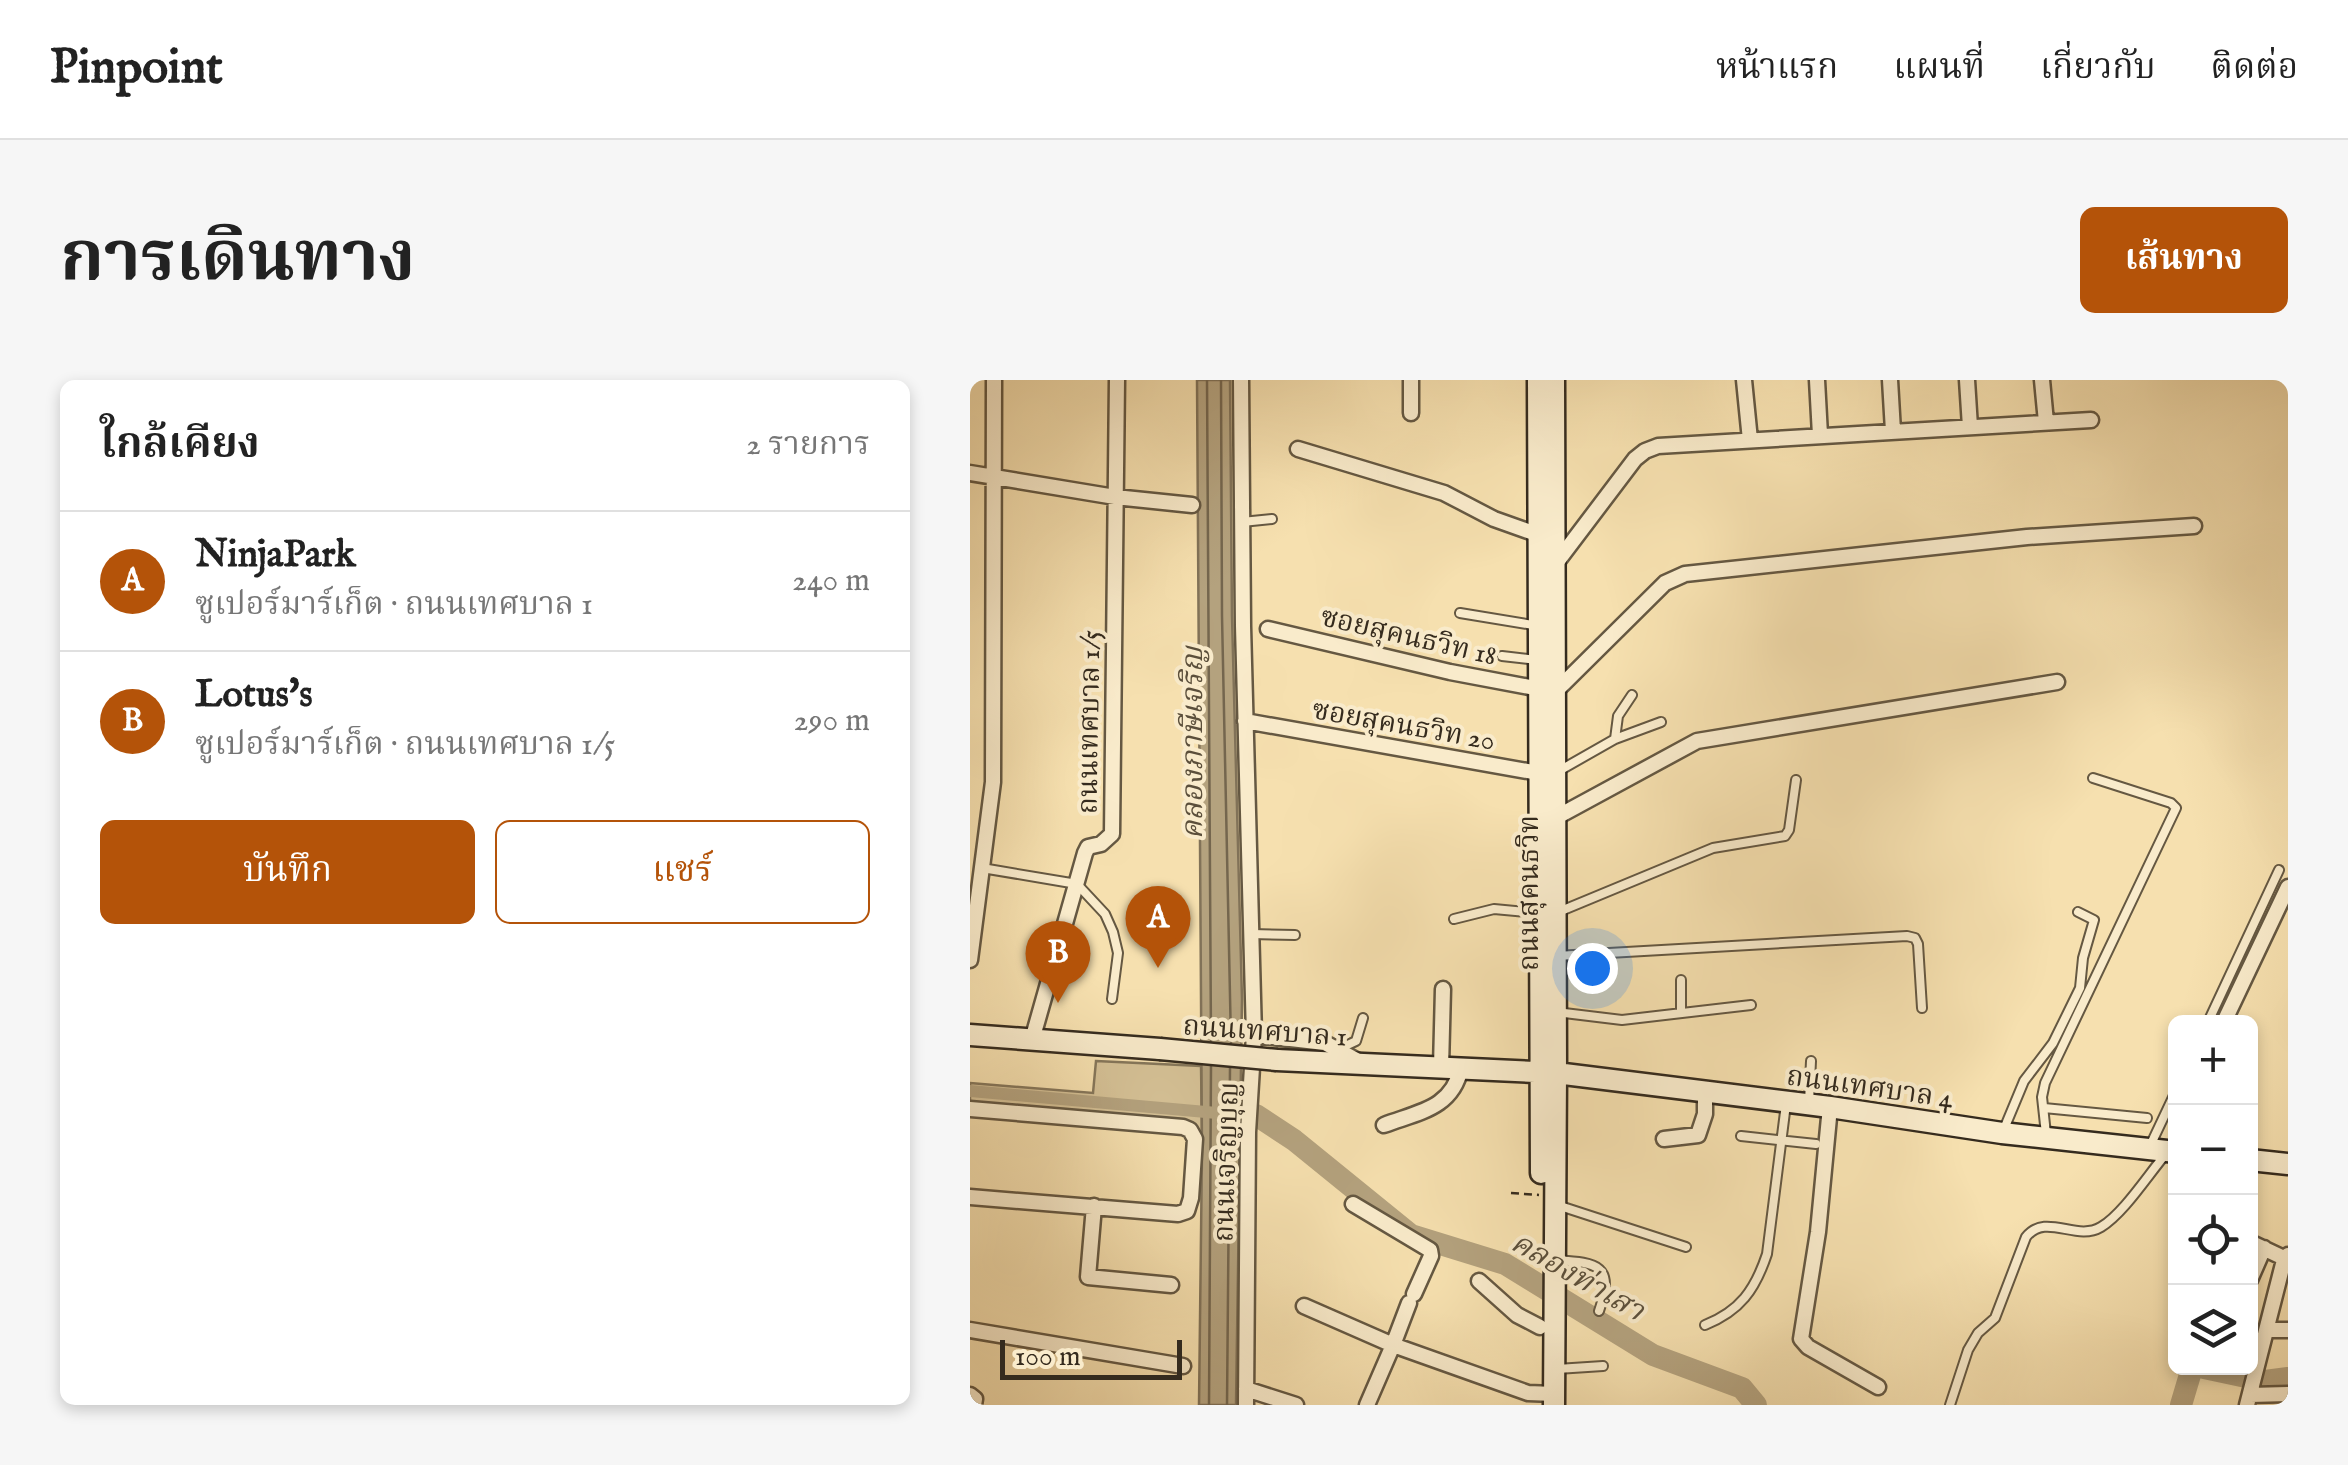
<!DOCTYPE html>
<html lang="th">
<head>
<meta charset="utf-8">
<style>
  :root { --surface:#fff; --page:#f6f6f6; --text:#222; --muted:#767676; --line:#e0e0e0; --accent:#b45309 }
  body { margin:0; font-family:"IM FELL English","Noto Serif Thai",serif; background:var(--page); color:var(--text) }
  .controls { position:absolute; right:30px; bottom:30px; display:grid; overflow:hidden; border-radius:15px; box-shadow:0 5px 15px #0003 }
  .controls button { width:90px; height:90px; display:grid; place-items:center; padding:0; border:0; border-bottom:2px solid var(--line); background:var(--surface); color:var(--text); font:50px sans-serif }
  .scale { position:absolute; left:30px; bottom:25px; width:182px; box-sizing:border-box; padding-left:10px; border:5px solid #352b1e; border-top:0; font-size:28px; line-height:35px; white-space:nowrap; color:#352b1e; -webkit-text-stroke:8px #f9ebcb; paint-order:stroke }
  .you { position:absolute; left:622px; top:588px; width:35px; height:35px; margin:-25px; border:8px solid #fff; border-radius:50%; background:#1a73e8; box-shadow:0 0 0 15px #1a73e833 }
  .badge { display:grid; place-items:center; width:65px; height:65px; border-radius:50%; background:var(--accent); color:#fff; font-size:32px; font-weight:700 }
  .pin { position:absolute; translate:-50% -82px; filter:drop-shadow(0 2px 5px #0008) }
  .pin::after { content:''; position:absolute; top:52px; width:35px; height:30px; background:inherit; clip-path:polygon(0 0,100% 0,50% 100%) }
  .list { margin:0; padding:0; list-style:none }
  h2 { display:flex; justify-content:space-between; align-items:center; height:130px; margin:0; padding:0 40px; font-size:42px }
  h2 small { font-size:32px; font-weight:400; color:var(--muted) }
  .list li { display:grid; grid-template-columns:65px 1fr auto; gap:30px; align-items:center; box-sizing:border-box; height:140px; padding:0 40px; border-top:2px solid var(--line) }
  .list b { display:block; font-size:38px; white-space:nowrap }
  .list p { margin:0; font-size:32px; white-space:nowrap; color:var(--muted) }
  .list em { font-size:32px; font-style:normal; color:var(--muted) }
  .actions { display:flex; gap:20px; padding:30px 40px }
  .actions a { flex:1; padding:22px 0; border:2px solid var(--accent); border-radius:15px; text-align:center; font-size:35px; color:var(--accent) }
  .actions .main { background:var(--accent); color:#fff }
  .icon { flex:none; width:55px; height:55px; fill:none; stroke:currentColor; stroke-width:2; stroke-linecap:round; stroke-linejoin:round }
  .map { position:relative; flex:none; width:1318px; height:1025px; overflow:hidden; border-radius:15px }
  header { display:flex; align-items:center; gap:60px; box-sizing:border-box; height:140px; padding:0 50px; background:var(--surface); border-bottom:2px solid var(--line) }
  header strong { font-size:48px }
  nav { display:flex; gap:55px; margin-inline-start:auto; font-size:35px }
  .intro { display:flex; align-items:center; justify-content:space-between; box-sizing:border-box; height:240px; padding:0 60px }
  h1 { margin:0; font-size:70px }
  .button { padding:25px 45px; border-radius:15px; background:var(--accent); color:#fff; font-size:35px; font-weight:700 }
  main { display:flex; gap:60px; padding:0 60px }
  aside { flex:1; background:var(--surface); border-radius:15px; box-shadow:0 5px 15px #0003 }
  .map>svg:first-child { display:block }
  .green { fill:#d5c196; stroke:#85765a; stroke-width:2.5 }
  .water { fill:#b4a27e; stroke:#817258; stroke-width:2.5 }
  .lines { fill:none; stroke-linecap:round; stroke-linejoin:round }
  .shore { stroke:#74664e; stroke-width:2.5 }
  .canal { stroke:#b4a27e; stroke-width:12 }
  .river { stroke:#b4a27e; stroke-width:22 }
  .lane-casing { stroke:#655842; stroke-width:12 }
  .street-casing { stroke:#655842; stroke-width:19 }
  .secondary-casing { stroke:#352b1e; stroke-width:25 }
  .path { stroke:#352b1e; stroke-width:2.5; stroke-dasharray:8 5; stroke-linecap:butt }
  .lane { stroke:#f9ebcb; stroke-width:8 }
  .street { stroke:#f9ebcb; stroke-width:14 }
  .secondary { stroke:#f9ebcb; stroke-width:20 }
  .secondary-bridge-casing { stroke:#352b1e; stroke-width:25; stroke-linecap:butt }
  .secondary-bridge { stroke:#f9ebcb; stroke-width:20 }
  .labels { text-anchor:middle; stroke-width:8; stroke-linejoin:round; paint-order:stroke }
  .street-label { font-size:28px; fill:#352b1e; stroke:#f9ebcb }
  .water-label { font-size:30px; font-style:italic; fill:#5b4f3b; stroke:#f9ebcb }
</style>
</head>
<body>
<header>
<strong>Pinpoint</strong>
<nav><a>หน้าแรก</a><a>แผนที่</a><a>เกี่ยวกับ</a><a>ติดต่อ</a></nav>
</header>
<div class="intro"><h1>การเดินทาง</h1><a class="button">เส้นทาง</a></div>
<main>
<aside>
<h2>ใกล้เคียง<small>2 รายการ</small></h2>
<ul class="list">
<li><span class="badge">A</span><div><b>NinjaPark</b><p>ซูเปอร์มาร์เก็ต · ถนนเทศบาล 1</p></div><em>240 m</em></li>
<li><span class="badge">B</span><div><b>Lotus's</b><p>ซูเปอร์มาร์เก็ต · ถนนเทศบาล 1/5</p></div><em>290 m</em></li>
</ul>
<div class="actions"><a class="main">บันทึก</a><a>แชร์</a></div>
</aside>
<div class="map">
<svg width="1318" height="1025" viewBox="0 0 1318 1025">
  <rect width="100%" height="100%" fill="#f6e0af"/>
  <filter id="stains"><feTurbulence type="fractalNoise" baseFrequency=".002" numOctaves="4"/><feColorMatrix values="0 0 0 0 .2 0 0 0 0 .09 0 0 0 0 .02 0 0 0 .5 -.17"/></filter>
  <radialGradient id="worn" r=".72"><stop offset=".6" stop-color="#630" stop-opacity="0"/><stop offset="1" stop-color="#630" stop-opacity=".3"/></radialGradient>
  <path class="green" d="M126,681L231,686L232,752L0,727V703L123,713Z"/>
  <path class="water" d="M227,0H260L262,236L272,619L266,1025H229L232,771Z"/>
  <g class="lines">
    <path class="shore" d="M237,0L241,661
      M251,0L252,236L261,663
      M239,1025L241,686
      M257,1025L260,688"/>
    <path class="canal" d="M0,711L247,733"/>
    <path class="river" d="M258,725L286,735L324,760L441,855L535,884L683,975L772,1008L786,1025
      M1234,988L1295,1001L1318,998
      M1211,1025L1222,988"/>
    <defs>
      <path id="lane" d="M272,142L302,139
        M490,233L569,246
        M532,276L567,280
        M645,359L648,336L662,315
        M587,392L645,359L691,342
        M12,488L107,504L135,534L143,552L148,573L142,619
        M586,533L743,468L815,456L819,450L826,400
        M484,539L524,529L567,533
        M281,554L325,555
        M586,576L937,556L945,558L948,564L952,628
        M711,600V633
        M586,632L652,640L781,625
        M1238,642L1309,490
        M369,669L386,661L393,638
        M839,722L841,681
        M1074,728L1177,738
        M1034,749L1054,701L1083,663L1110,608L1113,578L1124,540L1108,532
        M1076,754L1072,717L1075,703L1206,428L1201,423L1123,398
        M771,756L846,764
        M1180,766L1206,711
        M587,825L716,867
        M587,880C628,883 645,885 629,931
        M735,945C770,931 785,910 797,874L816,724
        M587,989L633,986
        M980,1025L998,970L1008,953L1025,938L1056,857C1076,832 1106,862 1131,847C1153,834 1178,795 1195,775"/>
      <path id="street" d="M271,0L273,246L284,655L278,752L276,1025
        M774,0L780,60
        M847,0L850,55
        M920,0L923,51
        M997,0L1000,47
        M1072,0L1076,42
        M441,33V0
        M328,69L474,113L524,139L569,155
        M0,93L145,117L222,125
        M584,186L665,79L675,71L688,66L1121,40
        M298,249L480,292L570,309
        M585,312L695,203L715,194L1057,157L1224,146
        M275,341L574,394
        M585,438L727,361L1087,302
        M0,580L23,402L24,0
        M1254,642L1318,507
        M284,655L355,663L388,681
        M62,660L115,473L118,467L131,464L142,454L147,0
        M471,687L473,609
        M860,727L848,852L831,959L838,967L908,1007
        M0,729L213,747L220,750L225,759L221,818L217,831L208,834L0,817
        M414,745C448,732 482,729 491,688
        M694,759L728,755L735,734V711
        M383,824L460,870L461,876L444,914
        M124,826L118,897L201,905
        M1280,862L1316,879
        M1280,900L1294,868
        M509,901L547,935L570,947
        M334,926L423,965L439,923
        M0,950L213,986
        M1297,950H1318
        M276,1009L326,1025
        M0,1015L5,1019L4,1025
        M1280,1015L1318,1014
        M397,1025L423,965L558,1013L584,1014
        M1277,1025L1313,884L1318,875"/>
      <path id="secondary" d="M568,0L571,793
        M584,0L586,693L584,1025
        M0,655L190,669
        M307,680L586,693L860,727L1032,753L1206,772
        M1280,780L1318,784"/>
    </defs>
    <use href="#lane" class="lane-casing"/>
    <use href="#street" class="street-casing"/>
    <use href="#secondary" class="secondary-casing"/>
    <path class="path" d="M541,813L569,815"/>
    <use href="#lane" class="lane"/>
    <use href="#street" class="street"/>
    <use href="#secondary" class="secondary"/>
    <defs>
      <path id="secondary-bridge" d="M190,669L307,680"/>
    </defs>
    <use href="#secondary-bridge" class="secondary-bridge-casing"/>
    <use href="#secondary-bridge" class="secondary-bridge"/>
  </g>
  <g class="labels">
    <g class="street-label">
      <text transform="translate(439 255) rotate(13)" y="10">ซอยสุคนธวิท 18</text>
      <text transform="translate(118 342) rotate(-89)" y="10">ถนนเทศบาล 1/5</text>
      <text transform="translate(434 344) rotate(10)" y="10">ซอยสุคนธวิท 20</text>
      <text transform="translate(558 513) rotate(-90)" y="10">ถนนสุคนธวิท</text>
      <text transform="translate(295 650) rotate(4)" y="10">ถนนเทศบาล 1</text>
      <text transform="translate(900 706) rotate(8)" y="10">ถนนเทศบาล 4</text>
      <text transform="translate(255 782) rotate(-88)" y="10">ถนนเจริญบุญ</text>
    </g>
    <g class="water-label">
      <text transform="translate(222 363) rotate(-90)" y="10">คลองภาษีเจริญ</text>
      <text transform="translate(608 896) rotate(30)" y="10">คลองท่าเสา</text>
    </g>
  </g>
  <rect width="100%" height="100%" filter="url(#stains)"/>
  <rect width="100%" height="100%" fill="url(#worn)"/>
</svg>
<div class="controls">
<button>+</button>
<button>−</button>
<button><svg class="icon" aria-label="locate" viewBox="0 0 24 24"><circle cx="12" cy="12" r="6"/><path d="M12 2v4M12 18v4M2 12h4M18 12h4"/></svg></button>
<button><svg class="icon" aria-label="layers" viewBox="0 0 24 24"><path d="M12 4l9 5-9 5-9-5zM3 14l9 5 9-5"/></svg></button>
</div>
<div class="scale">100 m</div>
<div class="you"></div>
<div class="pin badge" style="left:188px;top:588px">A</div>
<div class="pin badge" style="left:88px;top:623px">B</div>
</div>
</main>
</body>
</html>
